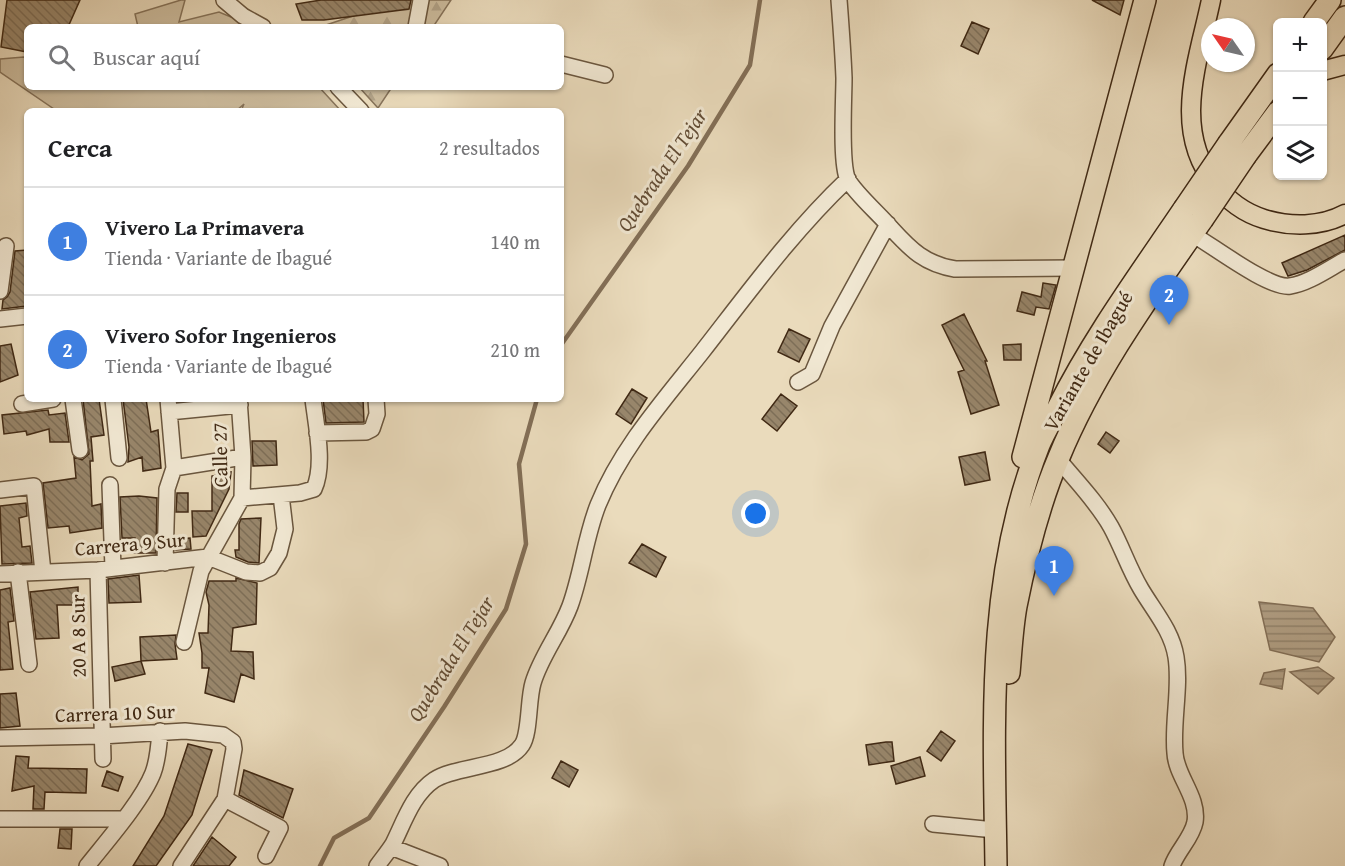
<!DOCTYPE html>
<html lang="es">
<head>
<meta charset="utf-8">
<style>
  :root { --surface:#fff; --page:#f6f6f6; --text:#202124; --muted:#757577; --line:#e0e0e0; --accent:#d93025 }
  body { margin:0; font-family:"Gentium Book Plus",serif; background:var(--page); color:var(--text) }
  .controls { position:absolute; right:18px; top:18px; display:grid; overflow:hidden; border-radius:9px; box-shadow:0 2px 4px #0004 }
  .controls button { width:54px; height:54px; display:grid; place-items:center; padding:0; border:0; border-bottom:2px solid var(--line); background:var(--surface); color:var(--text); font:30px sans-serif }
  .compass { position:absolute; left:1201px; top:18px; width:54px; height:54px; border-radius:50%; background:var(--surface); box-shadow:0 2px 4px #0004; rotate:304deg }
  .you { position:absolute; left:756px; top:514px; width:21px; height:21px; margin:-15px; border:4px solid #fff; border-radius:50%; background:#1a73e8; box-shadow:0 0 0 9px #1a73e833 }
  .badge { display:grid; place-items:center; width:39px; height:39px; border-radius:50%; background:var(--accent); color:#fff; font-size:20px; font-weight:700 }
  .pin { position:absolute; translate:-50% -50px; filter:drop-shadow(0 2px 3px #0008) }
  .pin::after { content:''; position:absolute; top:32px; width:21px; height:18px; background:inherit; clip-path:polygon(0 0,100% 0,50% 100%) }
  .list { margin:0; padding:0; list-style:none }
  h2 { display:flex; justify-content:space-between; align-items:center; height:78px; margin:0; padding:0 24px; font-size:26px }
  h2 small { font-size:20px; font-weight:400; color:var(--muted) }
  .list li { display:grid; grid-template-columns:39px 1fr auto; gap:18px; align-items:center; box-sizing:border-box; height:108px; padding:0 24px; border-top:2px solid var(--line) }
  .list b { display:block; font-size:22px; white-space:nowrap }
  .list p { margin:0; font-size:20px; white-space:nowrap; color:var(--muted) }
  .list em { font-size:20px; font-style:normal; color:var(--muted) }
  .icon { flex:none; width:33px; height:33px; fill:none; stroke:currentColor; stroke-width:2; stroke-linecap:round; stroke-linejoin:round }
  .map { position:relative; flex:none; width:1345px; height:866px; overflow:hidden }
  .search { position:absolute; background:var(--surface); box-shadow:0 2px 4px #0004; left:24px; top:24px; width:540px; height:66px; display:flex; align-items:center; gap:15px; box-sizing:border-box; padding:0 21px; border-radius:9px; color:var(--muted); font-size:22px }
  .panel { position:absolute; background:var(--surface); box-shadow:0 2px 4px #0004; left:24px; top:108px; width:540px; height:294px; border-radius:9px }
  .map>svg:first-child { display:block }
  .green { fill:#cdbd9f; stroke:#86735a; stroke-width:1.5 }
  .forest { fill:url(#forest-firs); stroke:#86735a; stroke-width:1.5 }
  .water { fill:url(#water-rules); stroke:#836f57; stroke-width:1.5 }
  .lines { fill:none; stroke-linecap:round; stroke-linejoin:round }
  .stream { stroke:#836f57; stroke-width:4.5 }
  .building { fill:url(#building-back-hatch); stroke:#402914; stroke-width:1.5 }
  .minor-casing { stroke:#6a563e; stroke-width:18 }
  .major-casing { stroke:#402914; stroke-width:21 }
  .highway-casing { stroke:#402914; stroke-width:24 }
  .minor { stroke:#f1e8d3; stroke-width:15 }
  .major { stroke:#eadbbc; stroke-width:18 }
  .highway { stroke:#eadbbc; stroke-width:21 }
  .highway-bridge-casing { stroke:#402914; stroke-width:24; stroke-linecap:butt }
  .highway-bridge { stroke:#eadbbc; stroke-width:21 }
  .labels { text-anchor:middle; stroke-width:6; stroke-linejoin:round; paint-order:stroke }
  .street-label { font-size:20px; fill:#402914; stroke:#f1e8d3 }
  .water-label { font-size:21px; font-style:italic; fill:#624c35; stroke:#f1e8d3 }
</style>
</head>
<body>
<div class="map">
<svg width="1345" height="866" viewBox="0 0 1345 866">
  <defs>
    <pattern id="forest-firs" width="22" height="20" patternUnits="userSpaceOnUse" patternTransform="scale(1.5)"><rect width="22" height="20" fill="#cdbd9f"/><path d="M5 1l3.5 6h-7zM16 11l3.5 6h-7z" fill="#b1a288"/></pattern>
    <pattern id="water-rules" width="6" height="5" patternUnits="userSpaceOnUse" patternTransform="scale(1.5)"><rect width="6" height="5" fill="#b09e83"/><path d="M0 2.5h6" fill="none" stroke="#91816a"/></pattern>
    <pattern id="building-back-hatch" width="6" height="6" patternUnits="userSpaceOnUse" patternTransform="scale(1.5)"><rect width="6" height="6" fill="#98866b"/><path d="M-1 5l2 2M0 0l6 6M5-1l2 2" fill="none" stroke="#7d6e57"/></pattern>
  </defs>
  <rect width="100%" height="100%" fill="#eadbbc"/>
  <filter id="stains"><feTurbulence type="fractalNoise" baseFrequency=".00333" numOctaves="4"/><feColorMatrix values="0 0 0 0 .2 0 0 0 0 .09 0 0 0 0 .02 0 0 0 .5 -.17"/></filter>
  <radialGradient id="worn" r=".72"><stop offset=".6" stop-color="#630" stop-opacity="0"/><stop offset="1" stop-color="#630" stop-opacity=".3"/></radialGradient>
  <path class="green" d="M181,0H185L179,22L219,12L255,27H138L135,14Z
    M24,57L27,58V87H319L341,111H241L244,104L236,111H57L0,72V59Z"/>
  <path class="forest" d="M401,0H451L433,27H320Z
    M359,87H392L378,108Z"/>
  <path class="water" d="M1259,602L1313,608L1335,637L1319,662L1270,650Z
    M1318,667L1334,678L1318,694L1290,672Z
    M1285,669L1282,689L1260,684L1264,673Z"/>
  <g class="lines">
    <path class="stream" d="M561,345L688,166L750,65L760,0
      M320,866L334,838L369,818L444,707L506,609L526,544L519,464L537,399"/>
  </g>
  <path class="building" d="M7,0H80L68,27H27V52L1,47Z
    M321,0H411L409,9L324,20H302L296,4Z
    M1092,0H1124L1120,15Z
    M972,22L989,29L978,54L961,46Z
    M1345,235V250L1307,270L1288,276L1282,263Z
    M27,250V306L2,309L3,300L7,297L10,292L15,251Z
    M1043,283L1056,285L1049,309L1036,307L1034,315L1017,311L1022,292L1041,297Z
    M964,314L987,361H985L999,405L971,414L958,372L964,370L942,325Z
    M789,329L810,339L799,362L778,352Z
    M11,344L18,375L0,382V346Z
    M1021,344V360H1004L1003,345Z
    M632,389L647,398L631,424L616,414Z
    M781,394L797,406L777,431L762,419Z
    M83,399H99L104,435L91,437L93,461H90L92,506L101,504L102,528L70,533L69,526L48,528L43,483L76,478L74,457L82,460L89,454Z
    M123,399H146L151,432L158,430L161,468L143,471L142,457L128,462L129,447Z
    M323,399H363L364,422L326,423Z
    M48,410L49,415L65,413L69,442H50L49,429L27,435L26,431L4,434L2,415Z
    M1106,432L1119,441L1110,453L1098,444Z
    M252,441H276L277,465L253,466Z
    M985,452L990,480L965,485L959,457Z
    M231,472L229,489L206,536L193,537L192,511H212V476Z
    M177,493H188V512H176Z
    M139,496L157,498L156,553H134L135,538H122L120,497Z
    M26,503L27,516L19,518L22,547L30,546L32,563L2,564L0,506Z
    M261,518L259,563L248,562L236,557L235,550H239V524L241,519Z
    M190,538L191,549L175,550V539Z
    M642,544L666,557L656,577L629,563Z
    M139,575L141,602L109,603L108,579Z
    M236,578L257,583L256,624L233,628L231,651L253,652L254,679L241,674L234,702L205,693L209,668H202V653L199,633H208L209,605L206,592L209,581H236Z
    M78,587V605H57L59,638L36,639L30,592Z
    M10,588L14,621L8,622L13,669L0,670V590Z
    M176,635L175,644L177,659L141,661L140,637Z
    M141,661L145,674L115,681L112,667Z
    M16,693L20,726L0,728V694Z
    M941,731L955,741L941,761L927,751Z
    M886,742H892L894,761L869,765L866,745Z
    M188,744L212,750L192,815L156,866H133L164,816Z
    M16,756L29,757L28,768L87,769L86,793L45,792L44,809H33L34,786L12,791Z
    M920,757L925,776L896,784L891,766Z
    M561,761L578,770L569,787L552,778Z
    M244,770L293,789L283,818L239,795Z
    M107,771L123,777L118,791L102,786Z
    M60,829H72L71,849L58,848Z
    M212,837L236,857L229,866H193Z"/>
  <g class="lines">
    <defs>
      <path id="minor" d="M224,0L243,16L263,27
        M839,0C841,26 843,52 844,78C844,99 840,164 848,180C856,194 880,215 891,228C911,250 925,264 955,269L1073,268
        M416,27L421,0
        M561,64L605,75
        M338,87L361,111
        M1192,234C1213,246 1269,289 1290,286C1309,283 1328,269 1345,260
        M0,291L6,246
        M0,319L27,316
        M798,382L812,374L832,326L888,224
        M73,399L80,450
        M113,399L119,458
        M22,404L53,399
        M169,412L240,405
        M317,433L366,432L372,429L377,414L376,399
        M1058,459C1076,481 1097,502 1111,527C1122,547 1129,569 1141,589C1154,611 1172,631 1176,657C1181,687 1172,722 1175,753C1176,776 1199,797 1195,822C1192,838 1177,851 1172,866
        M174,468L243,457
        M110,485L113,568
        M0,490L34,486L43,572
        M242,498L300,493L314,489C325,465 316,425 313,399
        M165,563L167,489L174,468L168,399
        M98,570L103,759
        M18,572L29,664
        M0,574L98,570L208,557L246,572L260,573L270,568L279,553L285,529L281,495
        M184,642L201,571L242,498L243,457L239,399
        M0,738L101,736L185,731L223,735L233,742L234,749L225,799L181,866
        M225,799L280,828L266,856
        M0,819H122
        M933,824L995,830
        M391,847L440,866
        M87,866C106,842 142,801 153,773C158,760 159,745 160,731
        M377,866C382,859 388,852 393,844C404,822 413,794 434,780C457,765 506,769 522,745C530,734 528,699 533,683C541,656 560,633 570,606C582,573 585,538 598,505C621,448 664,400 702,352C748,293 793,231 848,179"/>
      <path id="major" d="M1211,0C1198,62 1171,131 1216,185C1228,201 1245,213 1264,219C1290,227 1321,227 1345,214
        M1322,71L1345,65"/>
      <path id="highway" d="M1314,22L1330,0
        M1322,49L1345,17
        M1229,143L1278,74
        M1246,155L1278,112
        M1023,457L1145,0
        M1009,673C1011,651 1012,628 1016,606C1026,556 1039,504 1059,457C1094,372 1150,295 1202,220
        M996,866C994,724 986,579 1039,445C1044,432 1052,420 1058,408C1093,338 1140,274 1184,209"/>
    </defs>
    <use href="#minor" class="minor-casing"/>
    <use href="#major" class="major-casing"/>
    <use href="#highway" class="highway-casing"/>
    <use href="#minor" class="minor"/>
    <use href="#major" class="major"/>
    <use href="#highway" class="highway"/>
    <defs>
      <path id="highway-bridge" d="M1184,209L1229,143
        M1202,220L1246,155"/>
    </defs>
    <use href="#highway-bridge" class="highway-bridge-casing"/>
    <use href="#highway-bridge" class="highway-bridge"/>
  </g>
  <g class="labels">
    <g class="street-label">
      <text transform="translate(1088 361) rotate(-60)" y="7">Variante de Ibagué</text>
      <text transform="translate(220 455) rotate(-91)" y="7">Calle 27</text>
      <text transform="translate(130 544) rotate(-5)" y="7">Carrera 9 Sur</text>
      <text transform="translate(78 636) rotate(-91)" y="7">20 A 8 Sur</text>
      <text transform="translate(115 713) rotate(-2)" y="7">Carrera 10 Sur</text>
    </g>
    <g class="water-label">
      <text transform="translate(662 170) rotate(-56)" y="7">Quebrada El Tejar</text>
      <text transform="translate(451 659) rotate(-58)" y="7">Quebrada El Tejar</text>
    </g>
  </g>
  <rect width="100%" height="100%" filter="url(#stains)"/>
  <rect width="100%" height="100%" fill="url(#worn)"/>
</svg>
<div class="controls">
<button>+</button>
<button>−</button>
<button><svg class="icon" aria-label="layers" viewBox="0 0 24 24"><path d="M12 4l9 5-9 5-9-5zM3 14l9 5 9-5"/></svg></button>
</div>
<svg class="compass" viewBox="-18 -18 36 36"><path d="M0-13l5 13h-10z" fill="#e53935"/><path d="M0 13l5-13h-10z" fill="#757577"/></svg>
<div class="you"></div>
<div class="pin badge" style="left:1054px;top:596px;background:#3f7fe0">1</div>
<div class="pin badge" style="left:1169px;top:325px;background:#3f7fe0">2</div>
<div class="search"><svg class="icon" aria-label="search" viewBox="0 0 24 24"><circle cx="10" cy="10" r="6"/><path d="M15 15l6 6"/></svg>Buscar aquí</div>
<section class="panel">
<h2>Cerca<small>2 resultados</small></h2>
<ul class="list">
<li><span class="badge" style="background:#3f7fe0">1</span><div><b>Vivero La Primavera</b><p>Tienda · Variante de Ibagué</p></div><em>140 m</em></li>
<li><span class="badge" style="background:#3f7fe0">2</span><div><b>Vivero Sofor Ingenieros</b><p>Tienda · Variante de Ibagué</p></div><em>210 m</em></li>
</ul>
</section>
</div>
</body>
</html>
